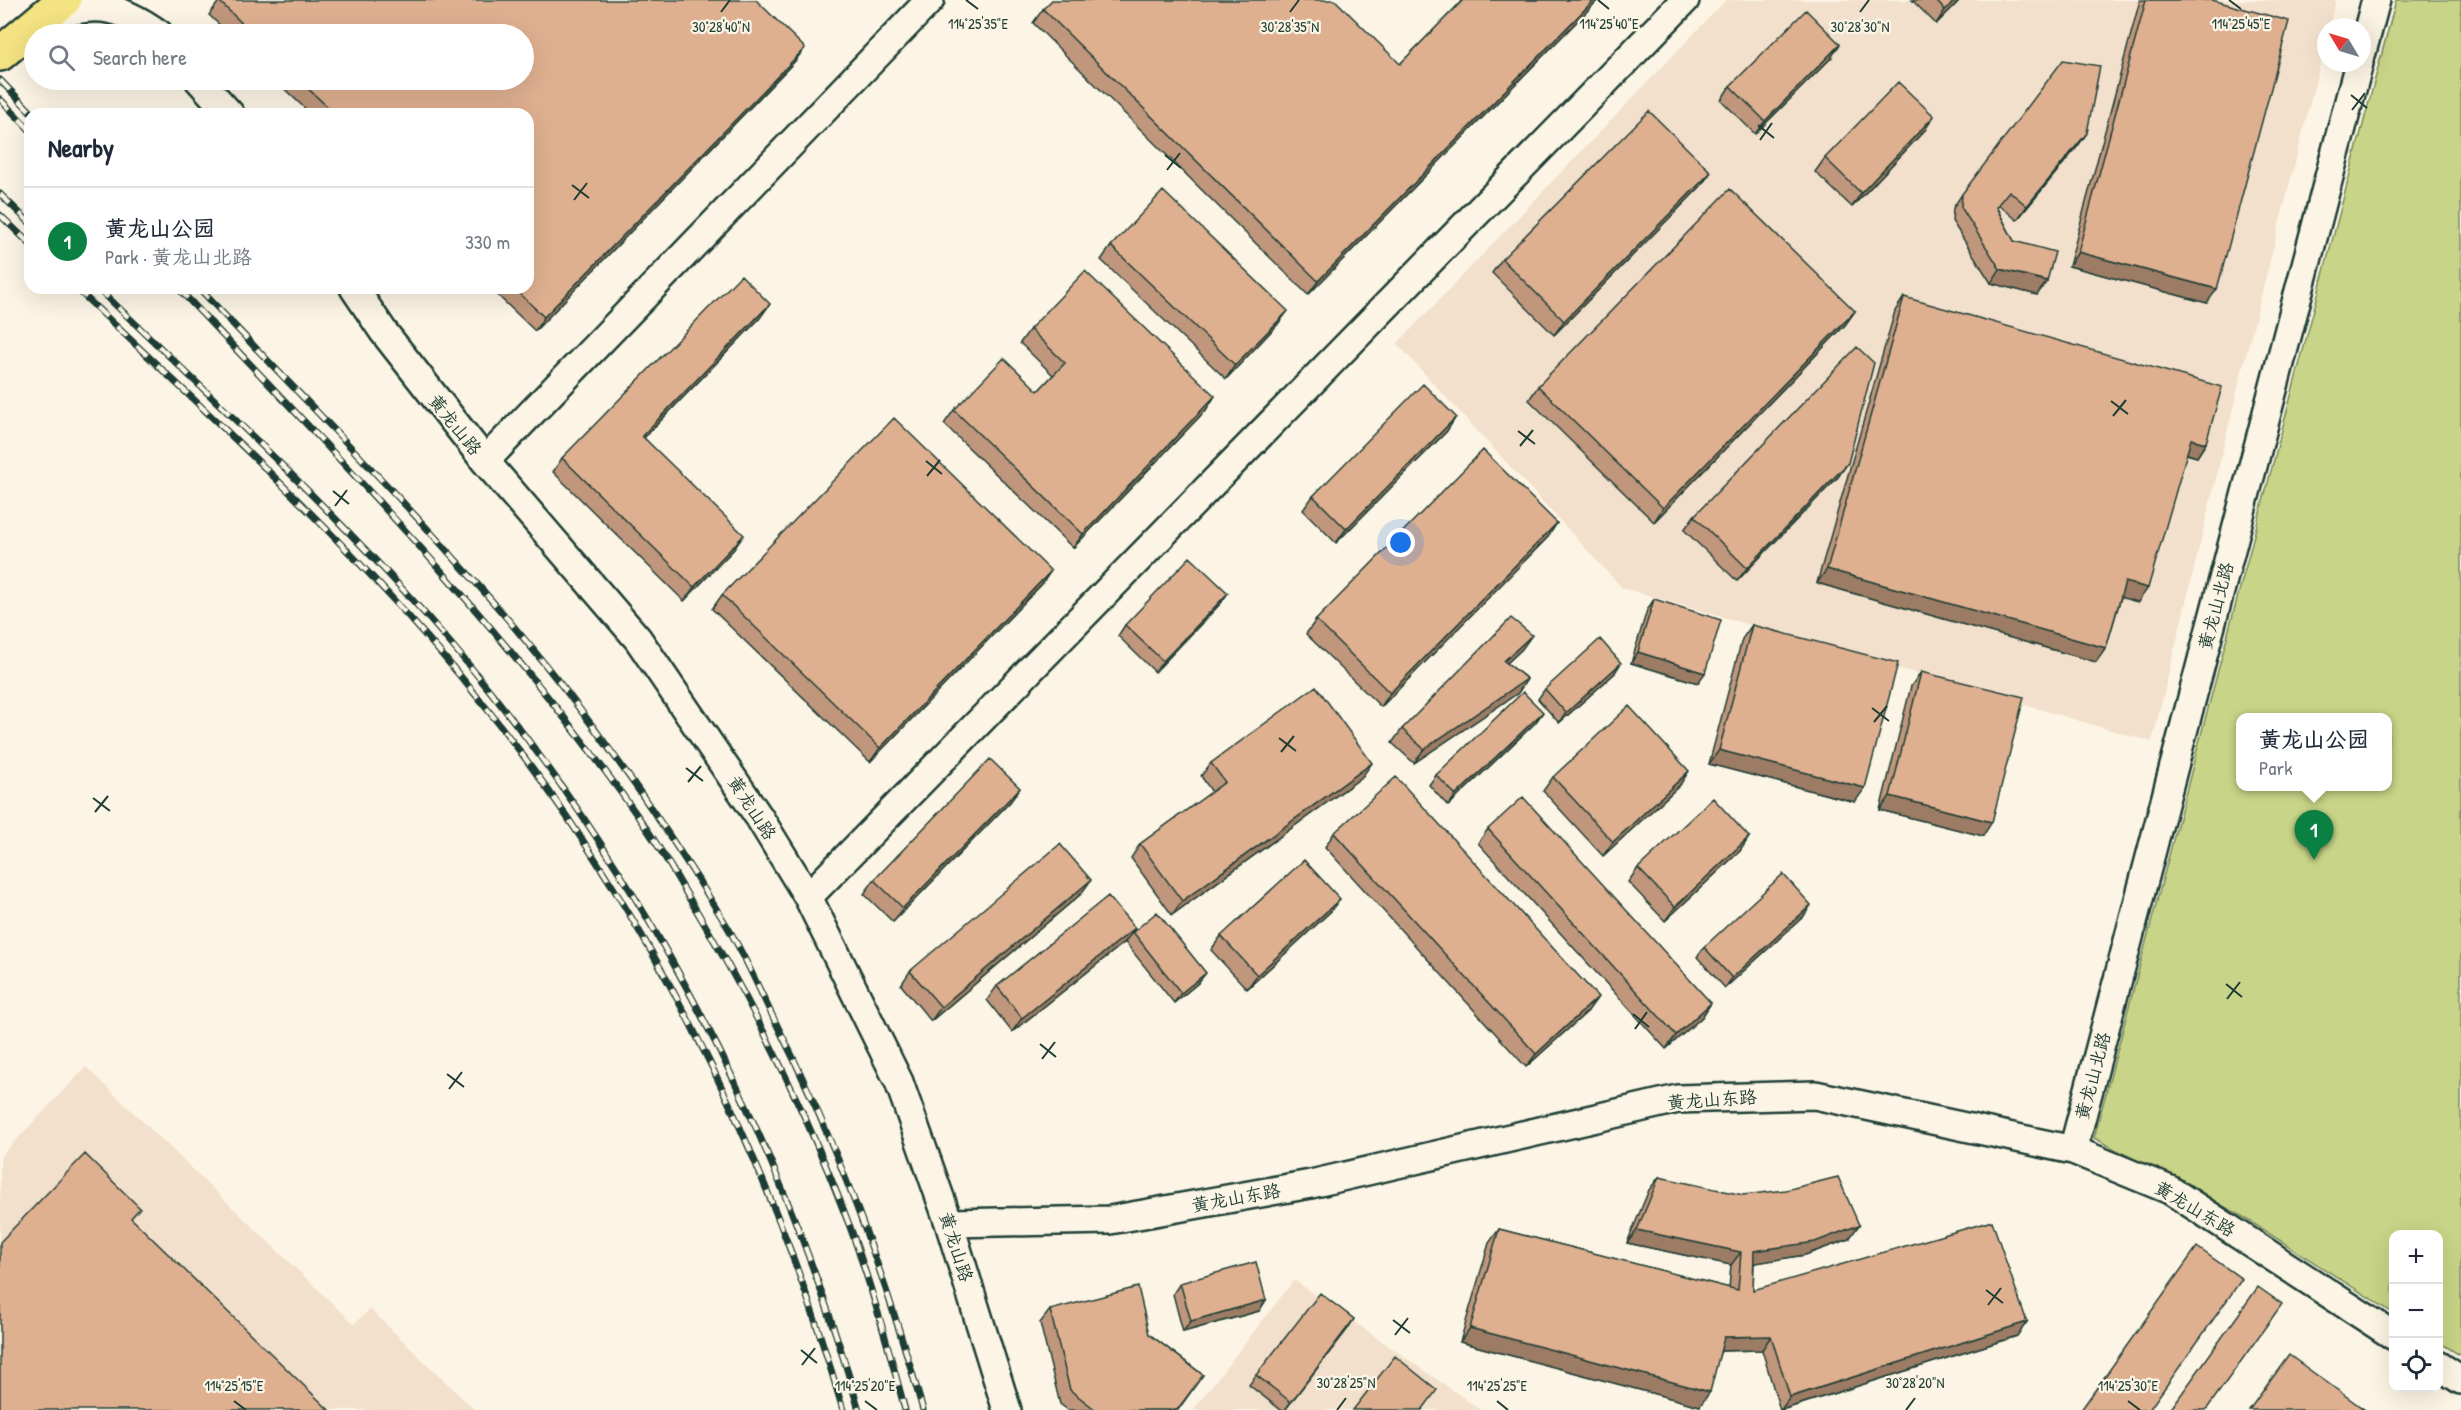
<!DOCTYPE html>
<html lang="en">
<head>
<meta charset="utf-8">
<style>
  :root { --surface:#fff; --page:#f2f2f3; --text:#1f2937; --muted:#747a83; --line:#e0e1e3; --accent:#0b8043 }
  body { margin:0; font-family:"Patrick Hand","LXGW WenKai TC",sans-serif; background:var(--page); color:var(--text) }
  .controls { position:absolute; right:18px; bottom:18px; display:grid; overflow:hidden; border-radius:12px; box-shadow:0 6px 24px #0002 }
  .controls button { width:54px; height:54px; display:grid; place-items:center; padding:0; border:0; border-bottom:2px solid var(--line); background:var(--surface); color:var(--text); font:30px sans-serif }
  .compass { position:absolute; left:2317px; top:18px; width:54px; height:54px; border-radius:50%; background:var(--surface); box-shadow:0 6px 24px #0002; rotate:308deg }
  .you { position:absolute; left:1401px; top:543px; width:21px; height:21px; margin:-15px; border:4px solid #fff; border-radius:50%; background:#1a73e8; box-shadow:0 0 0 9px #1a73e833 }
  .badge { display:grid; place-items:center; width:39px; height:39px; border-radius:50%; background:var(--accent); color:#fff; font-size:20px; font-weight:700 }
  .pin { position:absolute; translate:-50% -50px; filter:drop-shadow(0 2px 3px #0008) }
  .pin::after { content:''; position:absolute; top:32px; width:21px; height:18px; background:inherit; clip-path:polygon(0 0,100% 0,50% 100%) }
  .popup { position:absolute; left:2236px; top:713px; width:156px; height:78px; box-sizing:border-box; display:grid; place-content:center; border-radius:12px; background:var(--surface); filter:drop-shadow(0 2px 4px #0005); font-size:20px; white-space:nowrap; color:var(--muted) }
  .popup b { font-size:22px; color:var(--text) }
  .popup::after { content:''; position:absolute; left:50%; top:100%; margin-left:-12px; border:12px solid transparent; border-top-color:var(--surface) }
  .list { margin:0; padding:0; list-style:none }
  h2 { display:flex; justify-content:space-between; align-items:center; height:78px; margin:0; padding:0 24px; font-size:26px }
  h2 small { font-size:20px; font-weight:400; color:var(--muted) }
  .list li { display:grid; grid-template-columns:39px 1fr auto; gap:18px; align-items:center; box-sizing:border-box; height:108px; padding:0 24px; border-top:2px solid var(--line) }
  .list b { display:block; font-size:22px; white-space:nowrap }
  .list p { margin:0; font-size:20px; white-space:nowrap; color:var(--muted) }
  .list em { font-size:20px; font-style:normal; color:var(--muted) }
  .icon { flex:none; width:33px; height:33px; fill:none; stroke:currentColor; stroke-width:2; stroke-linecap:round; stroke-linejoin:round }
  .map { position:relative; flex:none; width:2461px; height:1410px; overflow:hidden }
  .search { position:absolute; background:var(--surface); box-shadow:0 6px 24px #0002; left:24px; top:24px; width:510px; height:66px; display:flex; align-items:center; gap:15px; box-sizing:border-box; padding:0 21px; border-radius:33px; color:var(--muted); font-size:22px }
  .panel { position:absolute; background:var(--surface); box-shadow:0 6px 24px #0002; left:24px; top:108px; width:510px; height:186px; border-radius:18px }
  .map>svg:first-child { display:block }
  .built { fill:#f3e0cc }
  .green { fill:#c8d487; stroke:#74885e; stroke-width:1.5; fill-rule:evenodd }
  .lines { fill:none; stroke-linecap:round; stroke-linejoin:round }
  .minor-casing { stroke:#1f3d34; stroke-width:32 }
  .major-casing { stroke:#1f3d34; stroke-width:38 }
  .minor { stroke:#fcf5e5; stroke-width:27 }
  .major { stroke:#f4e382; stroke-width:33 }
  .rail-casing { stroke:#1f3d34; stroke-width:7 }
  .rail { stroke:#fcf5e5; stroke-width:4.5; stroke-dasharray:14; stroke-linecap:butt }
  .wall { fill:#c0977c; stroke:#1f3d34; stroke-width:1.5 }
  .shaded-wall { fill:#9c7b65; stroke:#1f3d34; stroke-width:1.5 }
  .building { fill:#dfb090; stroke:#1f3d34; stroke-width:1.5 }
  .ticks { fill:none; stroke:#1f3d34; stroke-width:2 }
  .labels { text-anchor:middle; stroke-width:4.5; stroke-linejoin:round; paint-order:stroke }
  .street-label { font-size:18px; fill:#1f3d34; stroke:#fcf5e5 }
  .ticks-label { font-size:15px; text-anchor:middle; fill:#1f3d34; stroke:#fcf5e5; stroke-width:4.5; stroke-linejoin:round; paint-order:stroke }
</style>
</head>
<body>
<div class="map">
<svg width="2461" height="1410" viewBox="0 0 2461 1410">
  <rect width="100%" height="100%" fill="#fcf5e5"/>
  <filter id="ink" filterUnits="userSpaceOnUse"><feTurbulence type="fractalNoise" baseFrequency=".0167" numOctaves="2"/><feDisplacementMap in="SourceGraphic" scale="12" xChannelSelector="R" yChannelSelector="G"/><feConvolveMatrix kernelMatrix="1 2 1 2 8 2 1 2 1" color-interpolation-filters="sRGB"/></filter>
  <g filter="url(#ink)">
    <path class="built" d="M1726,0H2336L2329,27H2326V41L2243,367L2152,742L1622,588L1397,344Z
      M86,1067L354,1324L370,1309L475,1410H0V1157Z
      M1294,1280L1481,1410H1193Z"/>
    <path class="green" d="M2396,0H2461V1356L2439,1342L2438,1234H2394L2393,1313L2240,1215L2094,1138ZM2240,718H2388V786H2240Z"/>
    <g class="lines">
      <defs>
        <path id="minor" d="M43,19C92,1 116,3 159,34
          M2362,52L2376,0
          M199,80L230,114
          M354,288L383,331L485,461L638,639L759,817L808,897L899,1082L949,1223L1007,1410
          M485,461L930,0
          M808,897L1685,0
          M2073,1150L2359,63
          M949,1223L1110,1220L1311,1184L1678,1099L1815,1095L2073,1150L2170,1190L2394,1336
          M2438,1365L2461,1380"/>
        <path id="major" d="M0,54L64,0"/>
      </defs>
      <use href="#minor" class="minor-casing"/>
      <use href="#major" class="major-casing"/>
      <use href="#minor" class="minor"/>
      <use href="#major" class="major"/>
      <defs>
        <path id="rail" d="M0,80L33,114
          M0,99L30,130
          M0,194L30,223
          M0,215L30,244
          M76,288C208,414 345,537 461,677C640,891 766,1143 843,1410
          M98,288C209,395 323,500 426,615C629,844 775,1117 859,1410
          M178,288C342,462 510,632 646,828C663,852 677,878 692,903C754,1006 808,1115 850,1227C872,1287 889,1349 905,1410
          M199,288C301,397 408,503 505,616C587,712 661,818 727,926C743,953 756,982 770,1011C837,1142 883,1269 923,1410"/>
      </defs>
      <use href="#rail" class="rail-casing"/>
      <use href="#rail" class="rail"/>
    </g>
    <path class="wall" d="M220,0L795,61L535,331L490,288H528V114H311L275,80H524V34H229L209,15Z
      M1463,0H1598L1308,295L1033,23L1043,9L1400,64Z
      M1912,0H1960L1936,24Z
      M2140,0H2212L2207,303L2069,266Z
      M1831,58L1755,134L1721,100L1730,86Z
      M1925,130L1852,207L1815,172L1825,158Z
      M2087,133L2077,147L2017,220L1999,205L1997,208L2014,241L2047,281L2037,295L1991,283L1952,221L1953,208L1962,194Z
      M1701,186L1554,335L1492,273L1502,259Z
      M1111,246L1278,324L1226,379L1101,260Z
      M1904,297L2206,443L2197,457L2186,454L2138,602L2121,597L2106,648L2096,662L1817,583L1895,311Z
      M1855,311L1845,325L1654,522L1529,400L1538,386Z
      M760,318L644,438L734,549L684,601L553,472L562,458Z
      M1030,329L1206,410L1073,548L944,424L954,410L1038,391L1053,375L1020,343Z
      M1447,431L1336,543L1303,510L1313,496Z
      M1838,477L1737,581L1684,530L1694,516Z
      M1548,537L1381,707L1306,634L1316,620Z
      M1042,584L870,762L712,609L722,595Z
      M1654,599L1698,683L1631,663L1647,610Z
      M1221,603L1155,672L1118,636L1125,625Z
      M1752,625L1855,802L1709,764L1742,639Z
      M1522,649L1507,663L1527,679L1518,693L1414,763L1392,743L1402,729Z
      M1921,672L1983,836L1880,810L1911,686Z
      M1614,674L1559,723L1538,699L1545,689Z
      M1543,712L1535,723L1448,806L1429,785L1436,775Z
      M1211,763L1362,777L1172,915L1131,858L1140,844L1212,792L1201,776Z
      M1553,777L1680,785L1603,856L1543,791Z
      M1020,788L1010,802L893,922L864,894L874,880Z
      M1488,829L1711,1003L1702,1017L1666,1049L1478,843Z
      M1334,833L1588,1011L1526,1067L1325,847Z
      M1749,837L1740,851L1665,921L1628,882L1638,868Z
      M1081,894L931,1021L901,985L910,971Z
      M1330,912L1247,989L1211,950L1221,936Z
      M1804,916L1725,988L1697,957L1704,947Z
      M1133,932L1198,983L1174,1003L1125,942L1012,1032L987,1000L997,986Z
      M1659,1177L1849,1239L1805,1255L1754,1263L1753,1290L2017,1336L1782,1410H1780L1762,1350L1721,1351L1700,1406L1460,1342L1489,1243L1499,1229L1729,1288L1731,1265L1627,1243L1649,1190Z
      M1180,1283L1266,1300L1259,1311L1183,1332L1173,1294Z
      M1050,1310L1149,1334L1203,1375L1178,1410H1068L1060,1404L1040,1323Z
      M1354,1319L1285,1410H1281L1249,1385L1256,1375Z"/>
    <path class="shaded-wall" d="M1594,0H1598L1308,295L1318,281Z
      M1956,0H1960L1936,24L1945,10Z
      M1840,44L1831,58L1755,134L1765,121Z
      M805,48L795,61L535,331L544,317Z
      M1934,116L1925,130L1852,207L1861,193Z
      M2087,133L2077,147L2017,220L2027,206Z
      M1711,172L1701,186L1554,335L1564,321Z
      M2078,252L2217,289L2207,303L2069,266Z
      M2000,269L2047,281L2037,295L1991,283Z
      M770,304L760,318L632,450L642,436Z
      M1288,311L1278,324L1226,379L1235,365Z
      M1855,311L1845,325L1654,522L1663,508Z
      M1215,396L1206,410L1073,548L1083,534Z
      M1456,417L1447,431L1336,543L1346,529Z
      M2191,439L2206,443L2197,457L2181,452Z
      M1848,463L1838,477L1737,581L1747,568Z
      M1557,523L1548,537L1381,707L1390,693Z
      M744,535L734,549L684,601L694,587Z
      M1827,569L2106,648L2096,662L1817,583Z
      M1051,571L1042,584L870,762L880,748Z
      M2125,582L2148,588L2138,602L2115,596Z
      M1228,593L1221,603L1155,672L1163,661Z
      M1532,635L1522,649L1494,675L1504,661Z
      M1638,652L1705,673L1698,683L1631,663Z
      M1621,663L1614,674L1559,723L1566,713Z
      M1527,679L1518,693L1414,763L1424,749Z
      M1543,712L1535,723L1448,806L1456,795Z
      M1719,750L1865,788L1855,802L1709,764Z
      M1372,763L1362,777L1172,915L1182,901Z
      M1689,771L1680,785L1603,856L1613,842Z
      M1020,788L1010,802L893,922L903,908Z
      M1890,796L1992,822L1983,836L1880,810Z
      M1749,837L1740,851L1665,921L1675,907Z
      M1091,880L1081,894L931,1021L941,1007Z
      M1340,899L1330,912L1247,989L1257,975Z
      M1811,905L1804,916L1725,988L1732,978Z
      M1135,928L1125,942L1012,1032L1022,1018Z
      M1206,973L1198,983L1174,1003L1181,993Z
      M1598,997L1588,1011L1526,1067L1536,1054Z
      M1711,1003L1702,1017L1666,1049L1676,1035Z
      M1859,1225L1849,1239L1805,1255L1744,1265L1754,1251Z
      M1637,1230L1741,1252L1731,1265L1627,1243Z
      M1266,1300L1259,1311L1183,1332L1191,1321Z
      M1354,1319L1347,1330L1285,1410L1291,1402Z
      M2027,1322L2017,1336L1781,1410L1790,1397Z
      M1470,1328L1710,1392L1700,1406L1460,1342Z
      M1771,1336L1762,1350L1715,1351L1724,1337Z"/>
    <path class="building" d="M220,0H756L805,48L544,317L514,288H528V114H335L299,80H524V34H253L219,1Z
      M1052,0H1335L1400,64L1463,0H1594L1318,281L1043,9Z
      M1935,0H1956L1945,10Z
      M2146,0H2212L2289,21L2217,289L2078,252Z
      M1806,10L1840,44L1765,121L1730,86Z
      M2063,60L2100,66L2087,133L2027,206L2009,191L1996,207L2014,241L2055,252L2047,281L2000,269L1961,207L1962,194Z
      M1898,82L1934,116L1861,193L1825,158Z
      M1649,111L1711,172L1564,321L1502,259Z
      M1730,189L1855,311L1663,508L1538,386Z
      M1163,191L1288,311L1235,365L1111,246Z
      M1085,271L1215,396L1083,534L954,410L1004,358L1038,391L1065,363L1030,329Z
      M741,275L770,304L642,436L744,535L694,587L562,458Z
      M1904,297L2222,387L2206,443L2191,439L2148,588L2125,582L2106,648L1827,569Z
      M1857,347L1874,363L1848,463L1747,568L1694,516Z
      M1423,384L1456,417L1346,529L1313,496Z
      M894,418L1051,571L880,748L722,595Z
      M1483,450L1557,523L1390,693L1316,620Z
      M1190,557L1228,593L1163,661L1125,625Z
      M1654,599L1721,620L1705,673L1638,652Z
      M1511,618L1532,635L1504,661L1527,679L1424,749L1402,729Z
      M1752,625L1898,663L1865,788L1719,750Z
      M1600,639L1621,663L1566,713L1545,689Z
      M1921,672L2024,697L1992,822L1890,796Z
      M1316,686L1372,763L1182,901L1140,844L1225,782L1211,763Z
      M1523,692L1543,712L1456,795L1436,775Z
      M1629,706L1689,771L1613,842L1553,777Z
      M990,759L1020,788L903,908L874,880Z
      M1396,777L1598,997L1536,1054L1334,833Z
      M1523,797L1711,1003L1676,1035L1488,829Z
      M1713,798L1749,837L1675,907L1638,868Z
      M1060,844L1091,880L941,1007L910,971Z
      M1304,860L1340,899L1257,975L1221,936Z
      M1783,874L1811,905L1732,978L1704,947Z
      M1108,896L1135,928L1022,1018L997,986Z
      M1157,912L1206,973L1181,993L1133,932Z
      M85,1154L140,1208L131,1218L329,1410H0V1242Z
      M1659,1177L1743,1195L1786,1190L1838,1177L1859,1225L1815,1242L1754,1251L1753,1290L1992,1221L2027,1322L1790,1397L1771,1336L1724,1337L1710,1392L1470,1328L1499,1229L1738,1290L1741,1252L1637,1230Z
      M2197,1247L2242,1279L2149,1410H2081Z
      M1256,1262L1266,1300L1191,1321L1180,1283Z
      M1138,1287L1149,1334L1203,1375L1177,1410H1096L1070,1390L1050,1310Z
      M2258,1287L2282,1304L2206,1410H2170Z
      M1320,1293L1354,1319L1291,1402L1256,1375Z
      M2289,1355L2365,1410H2249Z
      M1395,1356L1437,1390L1422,1410H1353Z"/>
  </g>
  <path class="ticks" d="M966,0L978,9M1598,0L1609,9M2229,0L2241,9M721,12L730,0M1290,12L1299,0M1860,12L1869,0M2351,95L2367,108M2352,110L2365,93M1758,125L1774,138M1760,140L1772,123M1165,155L1181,168M1167,170L1180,153M572,185L589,198M574,200L587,183M2111,401L2128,414M2113,416L2126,400M1518,431L1535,444M1520,446L1533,430M926,461L942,474M927,476L940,460M333,491L349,504M335,506L347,490M1872,708L1889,721M1874,722L1887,706M1279,738L1296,751M1281,752L1294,736M686,768L703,781M688,782L701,766M93,798L110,811M95,812L108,796M2226,984L2242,997M2227,999L2240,982M1633,1014L1649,1027M1635,1029L1647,1012M1040,1044L1056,1057M1042,1059L1055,1042M447,1074L464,1087M449,1089L462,1072M1986,1290L2003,1303M1988,1305L2001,1288M1393,1320L1410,1333M1395,1335L1408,1318M801,1350L817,1363M802,1365L815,1348M234,1401L246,1410M865,1401L877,1410M1497,1401L1508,1410M2128,1401L2140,1410M1337,1410L1346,1398M1906,1410L1915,1398"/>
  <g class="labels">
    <g class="street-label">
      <text transform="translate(455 425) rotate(51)" y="6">黄龙山路</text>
      <text transform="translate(2216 606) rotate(-75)" y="6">黄龙山北路</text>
      <text transform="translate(752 808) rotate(57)" y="6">黄龙山路</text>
      <text transform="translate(2093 1076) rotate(-75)" y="6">黄龙山北路</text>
      <text transform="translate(1712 1100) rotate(-4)" y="6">黄龙山东路</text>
      <text transform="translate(1236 1198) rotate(-10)" y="6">黄龙山东路</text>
      <text transform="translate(2195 1209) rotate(31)" y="6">黄龙山东路</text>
      <text transform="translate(956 1247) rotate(72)" y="6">黄龙山路</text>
    </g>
  </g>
  <g class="ticks-label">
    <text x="978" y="29">114°25'35"E</text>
    <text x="1609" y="29">114°25'40"E</text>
    <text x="2241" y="29">114°25'45"E</text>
    <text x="721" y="32">30°28'40"N</text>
    <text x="1290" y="32">30°28'35"N</text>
    <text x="1860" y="32">30°28'30"N</text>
    <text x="1346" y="1388">30°28'25"N</text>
    <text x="1915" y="1388">30°28'20"N</text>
    <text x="234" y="1391">114°25'15"E</text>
    <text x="865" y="1391">114°25'20"E</text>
    <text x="1497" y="1391">114°25'25"E</text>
    <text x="2128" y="1391">114°25'30"E</text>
  </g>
</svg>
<div class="controls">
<button>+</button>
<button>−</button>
<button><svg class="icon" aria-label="locate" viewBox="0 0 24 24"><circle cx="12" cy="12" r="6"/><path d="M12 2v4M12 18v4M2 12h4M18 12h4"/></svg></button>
</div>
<svg class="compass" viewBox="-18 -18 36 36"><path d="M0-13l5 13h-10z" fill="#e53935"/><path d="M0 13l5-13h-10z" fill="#747a83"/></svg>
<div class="you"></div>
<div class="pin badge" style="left:2314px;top:860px">1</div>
<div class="popup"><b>黄龙山公园</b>Park</div>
<div class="search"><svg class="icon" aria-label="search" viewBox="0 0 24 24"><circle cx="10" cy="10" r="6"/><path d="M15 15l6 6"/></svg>Search here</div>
<section class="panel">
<h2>Nearby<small></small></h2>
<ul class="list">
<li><span class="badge">1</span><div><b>黄龙山公园</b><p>Park · 黄龙山北路</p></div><em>330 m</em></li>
</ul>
</section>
</div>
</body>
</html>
